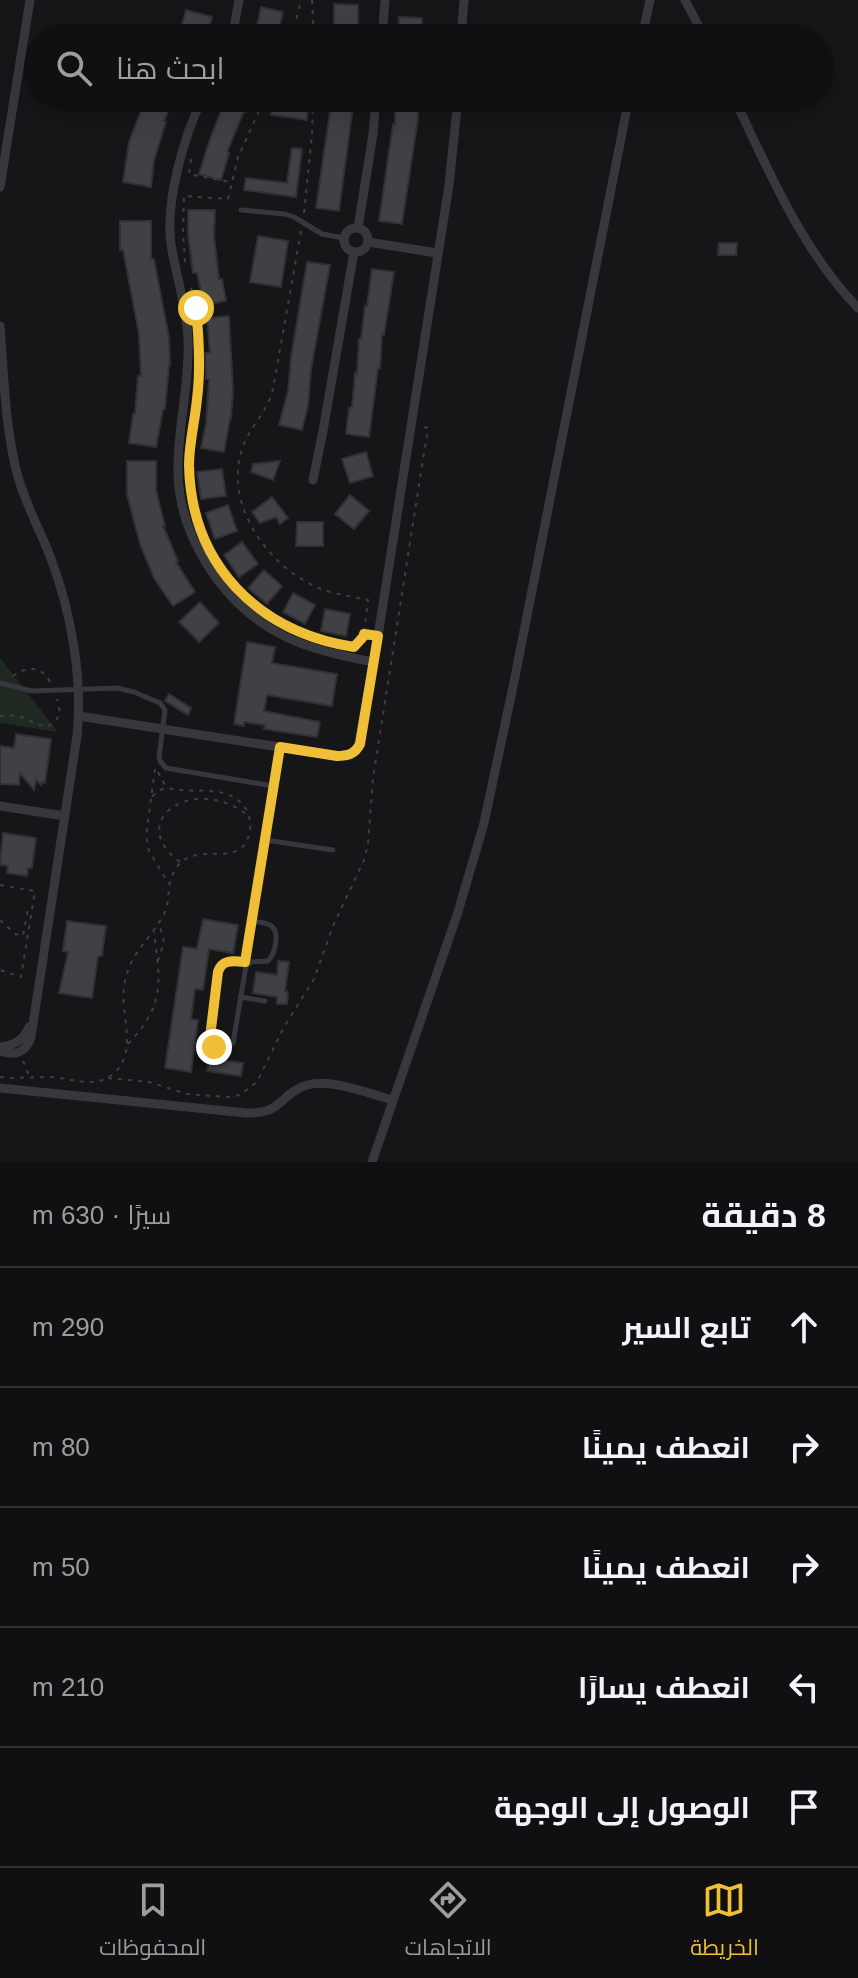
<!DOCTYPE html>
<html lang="ar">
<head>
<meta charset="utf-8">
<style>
  :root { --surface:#101012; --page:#1e1e20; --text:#f1f3f6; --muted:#9c9d9f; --line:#303032; --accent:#efbf37 }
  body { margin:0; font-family:Helvetica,Cairo,sans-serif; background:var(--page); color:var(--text); direction:rtl }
  .stop { position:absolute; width:24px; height:24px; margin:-18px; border:6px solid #efbf37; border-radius:50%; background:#fff }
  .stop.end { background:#efbf37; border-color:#fff; box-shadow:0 2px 8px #0008 }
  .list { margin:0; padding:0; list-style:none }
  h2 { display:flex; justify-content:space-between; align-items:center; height:104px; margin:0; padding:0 32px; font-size:34px }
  h2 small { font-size:26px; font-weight:400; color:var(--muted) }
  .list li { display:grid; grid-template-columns:52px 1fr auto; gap:24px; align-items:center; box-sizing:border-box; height:120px; padding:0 32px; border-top:2px solid var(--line) }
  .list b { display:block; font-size:30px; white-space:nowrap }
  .list em { font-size:26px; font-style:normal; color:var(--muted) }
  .icon { flex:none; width:44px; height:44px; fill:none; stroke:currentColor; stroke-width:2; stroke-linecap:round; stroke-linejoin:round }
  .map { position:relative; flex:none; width:858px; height:1162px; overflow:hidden; direction:ltr }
  .search { position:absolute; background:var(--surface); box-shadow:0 8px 32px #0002; left:24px; right:24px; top:24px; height:88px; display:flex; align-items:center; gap:20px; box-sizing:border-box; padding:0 28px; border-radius:44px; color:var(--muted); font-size:30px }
  .sheet { height:704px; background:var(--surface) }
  nav { display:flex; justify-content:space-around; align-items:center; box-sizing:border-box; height:112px; border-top:2px solid var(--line); background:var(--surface); font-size:22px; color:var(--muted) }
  nav a { display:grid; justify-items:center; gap:4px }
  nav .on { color:var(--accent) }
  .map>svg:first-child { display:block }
  .green { fill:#202822 }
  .building { fill:#404145; stroke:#313034; stroke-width:2 }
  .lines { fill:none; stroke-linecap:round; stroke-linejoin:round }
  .path { stroke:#3d3f44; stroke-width:2; stroke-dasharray:4 6; stroke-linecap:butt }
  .service { stroke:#37383d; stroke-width:5 }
  .minor { stroke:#37383d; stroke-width:9 }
  .route { stroke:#efbf37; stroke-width:10 }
</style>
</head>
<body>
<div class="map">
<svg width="858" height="1162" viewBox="0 0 858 1162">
  <rect width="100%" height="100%" fill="#161618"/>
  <path class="green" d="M0,658L58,732L0,723Z"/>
  <path class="building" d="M334,4L358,5V32H334Z
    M261,7L283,12L277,38L255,34Z
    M186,10L212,17L206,38L179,36Z
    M399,17L422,18V38H399Z
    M146,98H174L164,121L166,122L154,160L151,187L123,182L129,142Z
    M226,98H254L246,112L244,111L227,152L229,153L221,180L199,174L209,142Z
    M332,98H354L339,211L316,208Z
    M395,98H418V118L402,224L379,221L393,124L395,125Z
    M272,102L308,106L307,120L271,115Z
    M292,148L302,149L296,197L244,190L246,178L287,183Z
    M188,210H215L214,236L219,279H222L226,301L204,305L197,273H193L188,234Z
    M120,221H151V259H154L169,338L170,365H169L165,409H163L156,447L129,443L133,414H135L138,376H141L139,334L123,250H120Z
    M258,236L288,241L281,287L250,282Z
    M719,243H737L736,255H718Z
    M307,262L330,265L311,369L308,406L302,430L279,425L288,391L291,358Z
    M372,269L394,272L384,335H382L380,368H378L369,437L346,434L349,408H352L355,373L357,374L359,339H361L365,306H367Z
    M229,316L233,391L231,418H230L224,452L201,448L206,424L209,379H206L205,353H210L207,318Z
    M366,452L373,476L350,483L342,459Z
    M127,461H156V490L165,526H163L178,561L176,562L195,592L173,606L154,578L140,544L127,494Z
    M280,461L273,480L251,472L253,464Z
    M222,469L226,496L201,499L197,472Z
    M350,495L369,511L354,529L335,514Z
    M272,497L288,518L280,524L276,517L260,523L252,512Z
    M228,505L237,531L215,539L206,513Z
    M297,522H323V546H296Z
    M242,542L258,564L239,577L224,555Z
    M264,570L282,586L267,604L248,588Z
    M293,593L315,605L305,624L283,612Z
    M200,602L219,623L199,642L179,622Z
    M325,609L350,614L346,636L321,631Z
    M247,642L275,647L272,663L337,674L332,706L267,695L264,711L320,722L317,737L264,729L265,725L244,722V726L234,724Z
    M169,694L191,708L188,715L165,701Z
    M16,734L51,739L45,783L42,782L41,785L36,780L34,790L20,773L19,785L0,784V746L14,748Z
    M3,833L36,838L32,868H28L27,876L7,873L8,866L0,865Z
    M203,919L238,925L233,953L209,949L203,990L195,989L191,1019L198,1020L191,1072L165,1068L183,947L197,949Z
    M67,921L106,926L102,956H98L92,998L59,993L68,952L63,951Z
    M278,961L289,962L285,991L288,992L287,1004H277V997L253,993L256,972L277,975Z
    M209,1058L243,1063L241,1076L207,1071Z"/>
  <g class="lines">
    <path class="path" d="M312,0L314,38
      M292,38L301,0
      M191,159L189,174L230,182
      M304,213L312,134L313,98
      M301,231L273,389C268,412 249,427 242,449C224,504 266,563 314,586C331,594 350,596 368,600L364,632
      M185,262L183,233L184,196L228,199L238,157L265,98
      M191,288C199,321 201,354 198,387C197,410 191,433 190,456C189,478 193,502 199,523
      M347,646L354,647L363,637L364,634L370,635
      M13,676C27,666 41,665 50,682
      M0,716C7,715 14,715 21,717C37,722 51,737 60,712L57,699
      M155,769L146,836L149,851L169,884
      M158,772L166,787
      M180,862C131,826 178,787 223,802C231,804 239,809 246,814
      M0,885L35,891L21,977L0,970
      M0,920L15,934L23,936L28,909H30
      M158,961L164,942L159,922
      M128,1044C166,1004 160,982 154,932
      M23,1061L30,1078
      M0,1077C16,1079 32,1077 48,1077C70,1077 93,1090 113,1074C139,1052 120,1016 124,987C129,952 149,942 164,914C170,902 167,890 171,879C187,830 241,877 250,831C251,824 250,819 248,813C235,785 202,792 178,790C174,790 170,788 166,788C159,789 155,794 151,798
      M108,1078L149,1082L187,1094L228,1097L240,1095L257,1082L284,1027L314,979L333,926L364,860L368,844L373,778L428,428L421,426"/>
    <path class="service" d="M241,210L285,214L294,217L322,234L344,238
      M0,683L32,691L117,688L134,692L160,703L165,710L159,757L160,761L166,768L273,786
      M265,840L333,850
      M251,922C256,922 265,922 270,925C281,931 275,954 268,961L251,962L246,966L233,1043L228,1048L217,1049L212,1044L210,1037L219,968L227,961L251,962
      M245,962L280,748
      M240,997L265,1001"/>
    <path class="minor" d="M685,0L705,38
      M232,38L239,0
      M382,38L385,0
      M461,38L464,0
      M642,38L650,0
      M203,98C184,134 165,203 171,244C176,276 187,308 188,340C190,383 178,424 178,467C177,536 224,607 286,637C313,650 344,656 373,662
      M734,98C769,171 801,249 858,308
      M0,187L30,0
      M344 240a12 12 0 1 1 24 0a12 12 0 1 1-24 0Z
      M358,228L373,134L376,98
      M368,242L437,253
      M0,326C4,376 5,429 18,477C26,505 40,530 50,556C71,611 83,678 77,736L31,1037C26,1053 16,1056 0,1051
      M313,480L323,431L354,252
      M79,716L337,756L351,754L358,748L378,636L449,185L458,98
      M0,806L65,816
      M0,1047C15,1045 23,1041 29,1027
      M0,1088L246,1113C284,1114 279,1094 307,1085C330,1078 370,1094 393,1100
      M372,1162L458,912L484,823L514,682L629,98"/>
  </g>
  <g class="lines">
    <path class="route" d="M196,308C199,338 201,368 197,399C195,421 189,443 189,465C191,565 258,632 354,647L363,637L364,634L378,636L360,744C355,754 348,756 337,756L280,747L245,962C233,961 222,959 218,972L210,1037L214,1047"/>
  </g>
</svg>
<div class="stop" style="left:196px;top:308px"></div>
<div class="stop end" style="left:214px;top:1047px"></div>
<div class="search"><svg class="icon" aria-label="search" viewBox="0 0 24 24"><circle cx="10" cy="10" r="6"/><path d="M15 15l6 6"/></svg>ابحث هنا</div>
</div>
<section class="sheet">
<h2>8 دقيقة<small>سيرًا · 630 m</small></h2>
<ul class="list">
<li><svg class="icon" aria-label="ahead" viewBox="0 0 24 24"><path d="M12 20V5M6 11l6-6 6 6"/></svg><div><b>تابع السير</b></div><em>290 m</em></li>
<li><svg class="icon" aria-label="right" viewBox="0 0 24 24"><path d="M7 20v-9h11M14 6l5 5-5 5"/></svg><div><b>انعطف يمينًا</b></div><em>80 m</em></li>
<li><svg class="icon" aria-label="right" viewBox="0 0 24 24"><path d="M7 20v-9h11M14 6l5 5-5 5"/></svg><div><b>انعطف يمينًا</b></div><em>50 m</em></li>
<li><svg class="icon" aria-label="left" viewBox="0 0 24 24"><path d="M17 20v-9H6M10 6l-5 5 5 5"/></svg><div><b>انعطف يسارًا</b></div><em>210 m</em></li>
<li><svg class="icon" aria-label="arrive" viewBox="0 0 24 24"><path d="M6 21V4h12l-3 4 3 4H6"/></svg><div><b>الوصول إلى الوجهة</b></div></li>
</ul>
</section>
<nav>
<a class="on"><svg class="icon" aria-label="map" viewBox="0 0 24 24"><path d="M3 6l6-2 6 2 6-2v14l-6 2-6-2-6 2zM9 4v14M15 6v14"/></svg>الخريطة</a>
<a><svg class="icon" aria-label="directions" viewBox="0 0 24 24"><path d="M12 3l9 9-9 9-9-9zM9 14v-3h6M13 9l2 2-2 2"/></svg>الاتجاهات</a>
<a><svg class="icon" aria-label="saved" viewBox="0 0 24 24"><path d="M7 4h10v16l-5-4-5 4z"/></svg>المحفوظات</a>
</nav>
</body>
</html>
